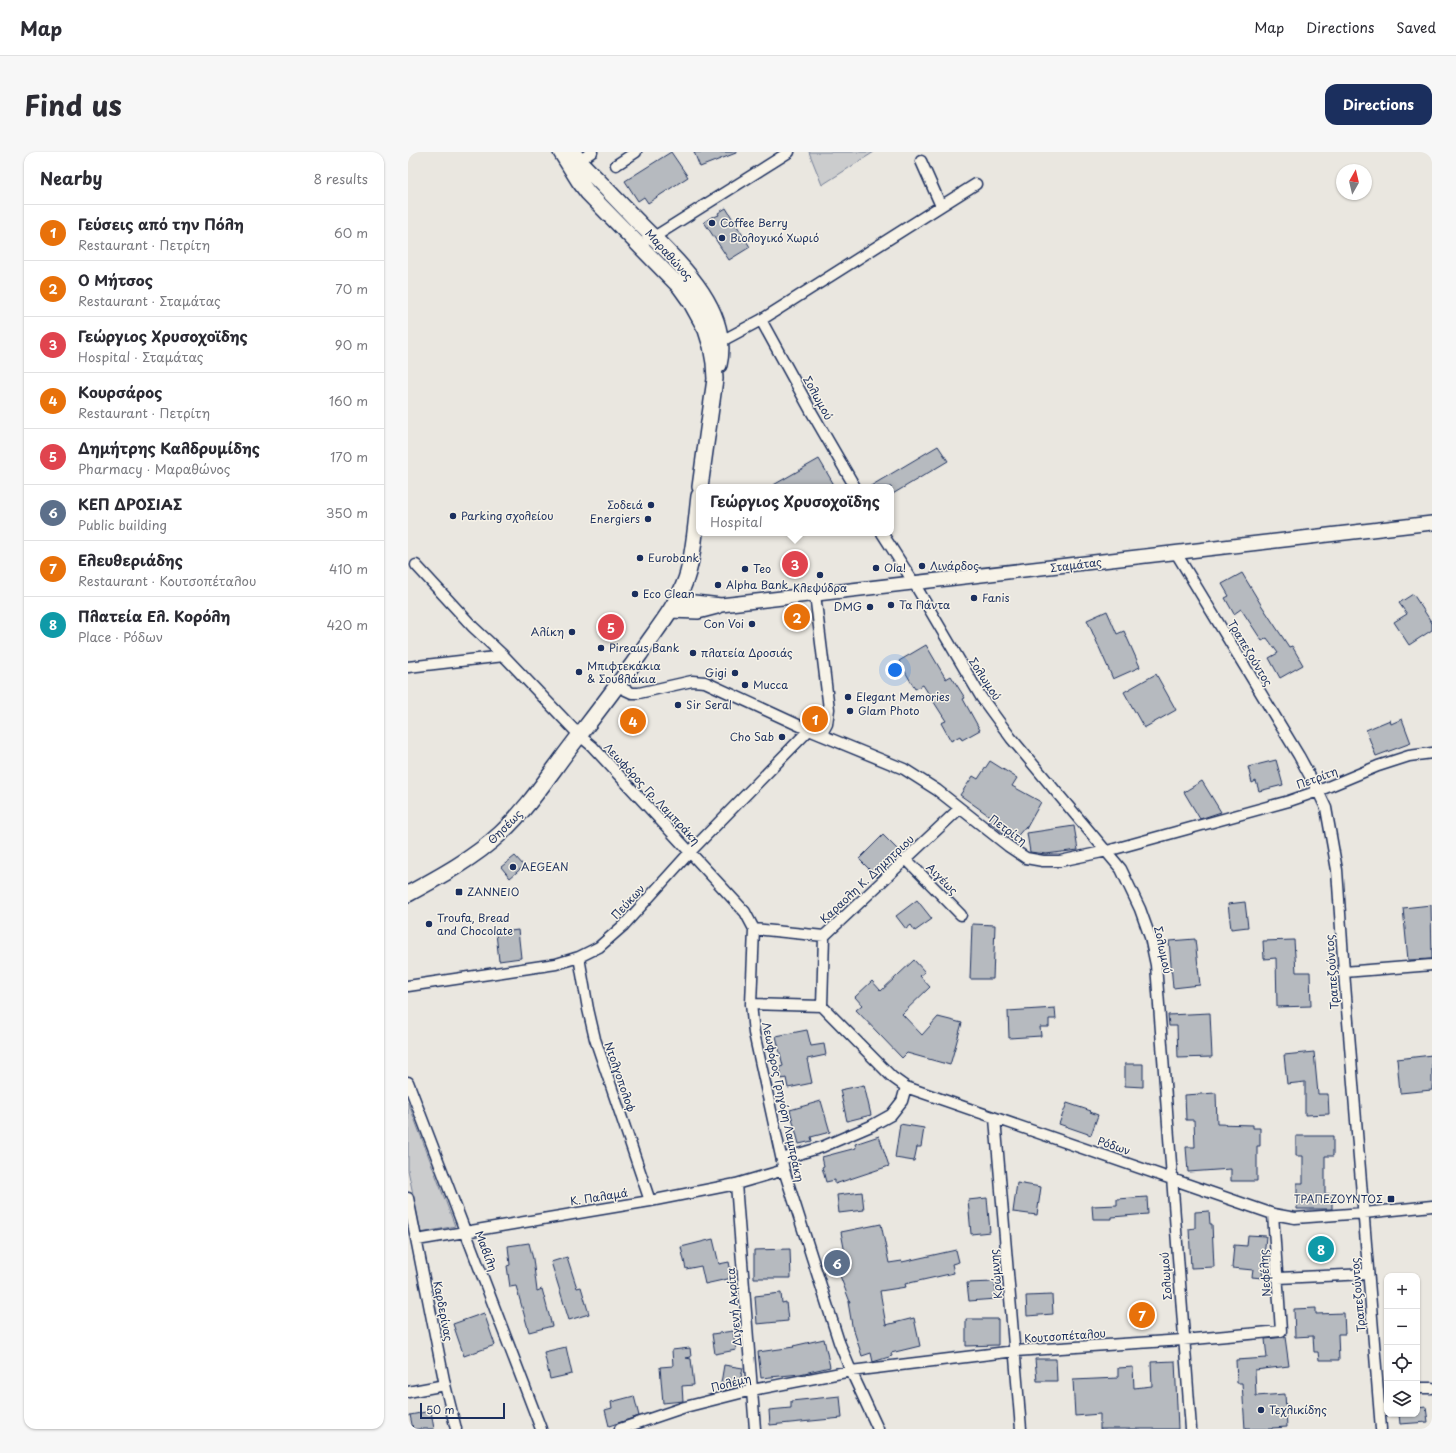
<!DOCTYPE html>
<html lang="en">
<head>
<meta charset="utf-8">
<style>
  :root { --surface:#fff; --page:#f7f7f7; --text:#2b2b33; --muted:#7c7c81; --line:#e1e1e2; --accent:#1b2f5e }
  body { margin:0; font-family:"Playpen Sans",sans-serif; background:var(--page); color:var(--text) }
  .controls { position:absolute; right:12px; bottom:12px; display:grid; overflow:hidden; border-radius:8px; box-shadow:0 1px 3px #0004 }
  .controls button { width:36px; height:36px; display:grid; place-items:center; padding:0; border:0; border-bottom:1px solid var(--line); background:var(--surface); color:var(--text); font:20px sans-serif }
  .compass { position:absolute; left:928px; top:12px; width:36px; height:36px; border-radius:50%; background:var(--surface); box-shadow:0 1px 3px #0004; rotate:8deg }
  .scale { position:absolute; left:12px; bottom:10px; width:85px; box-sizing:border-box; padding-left:4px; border:2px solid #1b2f5e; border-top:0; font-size:11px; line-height:14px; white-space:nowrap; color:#1b2f5e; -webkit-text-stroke:3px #f7f3e8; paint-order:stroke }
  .you { position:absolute; left:487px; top:518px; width:14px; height:14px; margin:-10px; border:3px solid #fff; border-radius:50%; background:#1a73e8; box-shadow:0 0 0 6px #1a73e833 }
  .badge { display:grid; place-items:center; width:26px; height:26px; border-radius:50%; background:var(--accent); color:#fff; font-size:13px; font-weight:700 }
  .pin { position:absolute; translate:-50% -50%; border:2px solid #fff; box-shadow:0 1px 4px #0006 }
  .popup { position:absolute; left:288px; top:332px; width:198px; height:52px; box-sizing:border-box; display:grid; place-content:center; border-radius:8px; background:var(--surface); filter:drop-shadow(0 1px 3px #0005); font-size:13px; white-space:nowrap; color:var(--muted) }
  .popup b { font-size:15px; color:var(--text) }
  .popup::after { content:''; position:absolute; left:50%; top:100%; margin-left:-8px; border:8px solid transparent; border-top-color:var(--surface) }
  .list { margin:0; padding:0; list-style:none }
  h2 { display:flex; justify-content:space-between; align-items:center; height:52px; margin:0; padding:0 16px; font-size:17px }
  h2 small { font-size:13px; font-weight:400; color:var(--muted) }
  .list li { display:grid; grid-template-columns:26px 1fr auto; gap:12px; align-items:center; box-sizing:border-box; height:56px; padding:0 16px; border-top:1px solid var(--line) }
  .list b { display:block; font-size:15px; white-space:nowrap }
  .list p { margin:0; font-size:13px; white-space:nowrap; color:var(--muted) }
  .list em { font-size:13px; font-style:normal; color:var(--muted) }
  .icon { flex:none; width:22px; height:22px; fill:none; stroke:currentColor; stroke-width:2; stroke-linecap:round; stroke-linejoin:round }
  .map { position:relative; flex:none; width:1024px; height:1277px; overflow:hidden; border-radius:12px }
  header { display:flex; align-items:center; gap:24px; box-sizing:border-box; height:56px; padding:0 20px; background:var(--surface); border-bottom:1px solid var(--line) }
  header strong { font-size:19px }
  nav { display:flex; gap:22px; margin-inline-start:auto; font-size:14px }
  .intro { display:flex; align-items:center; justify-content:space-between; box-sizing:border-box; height:96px; padding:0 24px }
  h1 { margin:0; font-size:28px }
  .button { padding:10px 18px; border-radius:12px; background:var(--accent); color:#fff; font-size:14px; font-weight:700 }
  main { display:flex; gap:24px; padding:0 24px }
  aside { flex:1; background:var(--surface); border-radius:12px; box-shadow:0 1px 3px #0004 }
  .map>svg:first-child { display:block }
  .green { fill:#cbcccd; stroke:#737e96 }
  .building { fill:#b6babf; stroke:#1b2f5e }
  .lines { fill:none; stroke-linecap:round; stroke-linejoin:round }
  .street-casing { stroke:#1b2f5e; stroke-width:13 }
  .secondary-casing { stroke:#1b2f5e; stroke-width:16 }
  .primary-casing { stroke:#1b2f5e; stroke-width:18 }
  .street { stroke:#f7f3e8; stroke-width:10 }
  .secondary { stroke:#f7f3e8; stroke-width:13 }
  .primary { stroke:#f7f3e8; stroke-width:15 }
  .poi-dot { fill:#1b2f5e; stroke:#f7f3e8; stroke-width:1.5 }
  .labels { text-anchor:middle; stroke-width:3; stroke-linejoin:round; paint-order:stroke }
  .poi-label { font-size:11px; fill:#1b2f5e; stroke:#f7f3e8; text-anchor:start }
  .street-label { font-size:11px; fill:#1b2f5e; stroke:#f7f3e8 }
</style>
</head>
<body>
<header>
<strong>Map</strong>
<nav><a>Map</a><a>Directions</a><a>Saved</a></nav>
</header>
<div class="intro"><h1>Find us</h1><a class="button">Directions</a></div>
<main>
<aside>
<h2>Nearby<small>8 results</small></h2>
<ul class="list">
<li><span class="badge" style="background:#e8710a">1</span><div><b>Γεύσεις από την Πόλη</b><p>Restaurant · Πετρίτη</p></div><em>60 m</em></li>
<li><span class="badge" style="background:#e8710a">2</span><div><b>Ο Μήτσος</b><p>Restaurant · Σταμάτας</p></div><em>70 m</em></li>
<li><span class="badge" style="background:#e0444e">3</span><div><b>Γεώργιος Χρυσοχοϊδης</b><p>Hospital · Σταμάτας</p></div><em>90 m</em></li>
<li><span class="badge" style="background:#e8710a">4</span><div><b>Κουρσάρος</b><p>Restaurant · Πετρίτη</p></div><em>160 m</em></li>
<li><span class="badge" style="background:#e0444e">5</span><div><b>Δημήτρης Καλδρυμίδης</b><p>Pharmacy · Μαραθώνος</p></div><em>170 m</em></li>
<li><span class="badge" style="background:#5c6f8a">6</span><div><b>ΚΕΠ ΔΡΟΣΙΑΣ</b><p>Public building</p></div><em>350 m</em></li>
<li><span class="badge" style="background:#e8710a">7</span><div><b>Ελευθεριάδης</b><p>Restaurant · Κουτσοπέταλου</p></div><em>410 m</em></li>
<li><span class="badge" style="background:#0f9aa8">8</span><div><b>Πλατεία Ελ. Κορόλη</b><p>Place · Ρόδων</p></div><em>420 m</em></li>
</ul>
</aside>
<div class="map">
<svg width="1024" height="1277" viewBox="0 0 1024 1277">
  <rect width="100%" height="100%" fill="#eae7e0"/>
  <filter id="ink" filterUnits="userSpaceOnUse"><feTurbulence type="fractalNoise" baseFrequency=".025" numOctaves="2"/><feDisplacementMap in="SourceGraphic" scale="8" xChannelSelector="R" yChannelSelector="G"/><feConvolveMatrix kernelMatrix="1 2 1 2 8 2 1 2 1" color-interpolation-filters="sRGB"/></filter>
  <g filter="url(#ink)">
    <path class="green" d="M401,0H466L414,33Z
      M0,950L47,1074L13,1081L0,1018Z"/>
    <path class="building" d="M263,0L280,25L240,51L236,45L230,49L217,29Z
      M286,0H328V1L292,15Z
      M318,56L342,95L321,108L296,70L305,64L306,65L311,63L310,61Z
      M530,294L540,309L483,343V335H461Z
      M411,307L425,331L418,335H362Z
      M834,421L852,451L881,495L884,494L895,513L872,526L861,506L870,501L859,486L854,489L833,457L826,462L817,446L821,444L814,432Z
      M1005,442L1024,471V478L1001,493L986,470L999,462L991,451Z
      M699,459L709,482L716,479L732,515L705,527L679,468Z
      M518,493L538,527L543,524L557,546L555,547L572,578L554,588L552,584L543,589L533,571L538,569L515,533L507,537L491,509Z
      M748,522L768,558L736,576L716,540Z
      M994,567L1003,591L968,604L958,578L982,568L983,572Z
      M868,608L875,633L851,639L848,629L844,631L840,615Z
      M582,609L609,626L604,634L633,650L618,677V674L605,689L580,669L583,665L552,643L565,624L570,627Z
      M794,629L813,660L792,667L776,640Z
      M666,674L670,698L638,702L622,700L619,681Z
      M475,683L494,702L469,725L451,707Z
      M107,704L116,714L102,726L93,715Z
      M509,748L524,767L507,779L503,773L498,777L488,764Z
      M837,750L840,775L823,777L820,752Z
      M1023,753L1024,807L1000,808L995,756Z
      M564,772L587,773L585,827H562Z
      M110,778L113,806L91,809L88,781Z
      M787,787L792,833L765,836L761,789Z
      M886,788L888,820H902L903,854L869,855L868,806L856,807L855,789Z
      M506,808L517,820L512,824L522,835L494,862L514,883L530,865L554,871L542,913L499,901L494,906L448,858L454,853L447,845L464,829L473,839Z
      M647,856L648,867H641V875H632L633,884L601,886L600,859Z
      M802,861L804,905L770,906L769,874H761L760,863Z
      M399,878L403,894L416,892L418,903L399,907L404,931L380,936L378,926L374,927L372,915L375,914L368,884Z
      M906,900L910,942H920L921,962L897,963V930L879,932L876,903Z
      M1024,903V938L992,941L989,907Z
      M717,912H735V935L717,934Z
      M456,933L463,963L439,969L432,938Z
      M808,941L809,972L845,973V976H852V994H849V1029H823V1017L780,1020L778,995H787L786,968H778L777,943Z
      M413,949L422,980L403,985L404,989L391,992L382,958Z
      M659,951L683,959L682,960L690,963L683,983L651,972Z
      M492,972L516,976L513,995H509L506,1009L487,1006Z
      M471,984L481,1014L427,1032V1028L418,1030L414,1015L416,1014L414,1005L448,996L447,992Z
      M888,984H925V1004H917V1042H924V1057H889V1031H895V1004H888Z
      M609,1031L633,1035L629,1063L605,1060Z
      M454,1040L456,1058L431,1061L429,1043Z
      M739,1045L740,1062L704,1065V1067H685L684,1054L709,1053V1047Z
      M579,1046L582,1080L563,1082L560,1048Z
      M801,1059L802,1072H804L806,1115L783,1116L781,1077L787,1076V1060Z
      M473,1072L481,1111L494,1109V1110L548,1098L551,1110L544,1112L546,1121L497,1132L498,1135L472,1139L478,1173L506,1166L512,1194L483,1201L484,1204L465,1210L463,1201L454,1204L446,1179H445L440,1150H442L429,1116L439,1112L433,1080Z
      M840,1083L858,1084L854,1126L844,1125L845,1118L824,1116L826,1093L839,1094Z
      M305,1087L311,1112L321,1110L324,1126L297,1132L293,1114L278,1117L273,1095Z
      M121,1091L125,1107L129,1139L134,1137L144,1174L121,1180L108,1134L102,1135L99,1114L102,1113L100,1094Z
      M382,1097L383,1126H346V1098Z
      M159,1105L169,1136L173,1135L181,1162L161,1168L143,1110Z
      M587,1130L588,1147L561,1149L559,1131Z
      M373,1141L374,1151L378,1150L380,1169L349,1172L347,1144Z
      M644,1143L645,1162L619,1164L618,1144Z
      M908,1156V1162L936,1161L937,1182H930L931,1208H911L910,1200H906L905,1184L887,1185L886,1157Z
      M76,1161L87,1193L56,1204L45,1172Z
      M558,1167H590V1193L558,1194Z
      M325,1179L328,1198L307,1202L304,1182Z
      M877,1185L881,1214L847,1218L848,1244L877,1242L879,1275L864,1276V1277H837L834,1231H829L828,1208L859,1206L857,1187Z
      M416,1187L422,1215L392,1222L353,1226L350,1200L386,1195L385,1194Z
      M158,1195L164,1222L142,1227L136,1200Z
      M282,1196L283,1205L278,1206L283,1207L286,1233L274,1234L275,1249L255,1251L252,1215L265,1214L264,1198Z
      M627,1207H648L649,1229H629Z
      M767,1209L770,1277H692V1262L667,1264L665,1228L710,1226V1216L725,1215L726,1236L744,1234L743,1210Z
      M316,1213L335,1216L331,1235L318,1238L312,1237Z
      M226,1244L231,1264L201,1274L197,1258L204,1256L203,1250Z
      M432,1244L434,1266L362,1273L361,1258L383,1256V1249Z
      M1018,1255L1020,1270L992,1272L991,1262H1009V1256Z
      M23,1259L26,1277H5L2,1263Z"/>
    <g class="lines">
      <defs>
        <path id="street" d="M171,9L184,0
          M208,13L228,0
          M533,54L568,32
          M240,87L246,85L381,0
          M353,168L403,259L447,335
          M308,192L353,168L533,54L513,9
          M474,381L506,431L573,545L603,586L713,717L732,757L742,785L748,813L783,1277
          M768,401L891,604L910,639L918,656L929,718L936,820L973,1277
          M8,413L65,475L96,504L172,584L184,594L337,760L346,777L343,852L346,881L376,1018L431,1190L443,1219L470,1277
          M407,442L421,557L419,572L413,583
          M0,515L96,504
          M209,534L224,541H231L284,529L297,530L401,578L496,617L529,638L600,694L618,706L635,709H652L699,699L881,649L910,639L970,614L1001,604L1024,601
          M498,707L553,763
          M346,777L416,784
          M171,805L180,857L187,887L242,1049
          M936,820L1024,813
          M0,834L148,812L171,805L191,795L216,773L282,700L401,578
          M343,852L414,854
          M414,854L484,925L498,935L865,1062L887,1066L956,1061L1024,1054
          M414,854L416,784L551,657
          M0,930L133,1277
          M587,966L613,1277
          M374,1007L414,995L463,974L483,963L494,949L498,935
          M328,1032L347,1277
          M0,1046L37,1233L48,1277
          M9,1088L242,1049L328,1032L376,1018
          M870,1126L960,1122
          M1009,1236H1024
          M0,1240L37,1233
          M212,1277L277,1255L344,1238L443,1219L607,1199L775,1188L873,1179L865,1062"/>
        <path id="secondary" d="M268,448L313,453L1024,371
          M261,459L290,460L309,455"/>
        <path id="primary" d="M153,0L171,29L180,41L272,135L282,149L298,178L303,194L306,211L307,227L292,335
          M165,0L171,9C192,30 211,50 231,71C267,107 324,156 311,213
          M0,742C33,724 66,706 93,681C118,658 138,628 158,601C183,568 208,536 232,502C248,478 268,455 278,427C286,404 288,369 291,344"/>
      </defs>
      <use href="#street" class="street-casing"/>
      <use href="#secondary" class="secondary-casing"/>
      <use href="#primary" class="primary-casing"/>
      <use href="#street" class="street"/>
      <use href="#secondary" class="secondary"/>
      <use href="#primary" class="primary"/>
    </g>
  </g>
  <g class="poi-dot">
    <circle cx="304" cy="71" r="4"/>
    <circle cx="314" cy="86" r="4"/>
    <circle cx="243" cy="353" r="4"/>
    <circle cx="45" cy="364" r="4"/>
    <circle cx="240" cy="367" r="4"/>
    <circle cx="232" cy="406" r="4"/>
    <circle cx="514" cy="414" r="4"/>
    <circle cx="468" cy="416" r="4"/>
    <circle cx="337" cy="417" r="4"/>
    <circle cx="412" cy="423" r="4"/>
    <circle cx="310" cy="433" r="4"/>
    <circle cx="227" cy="442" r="4"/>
    <circle cx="566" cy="446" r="4"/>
    <circle cx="483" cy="453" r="4"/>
    <circle cx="462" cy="455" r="4"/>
    <circle cx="344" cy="472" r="4"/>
    <circle cx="164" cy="480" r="4"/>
    <circle cx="193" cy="496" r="4"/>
    <circle cx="285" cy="501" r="4"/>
    <circle cx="171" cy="520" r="4"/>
    <circle cx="327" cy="521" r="4"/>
    <circle cx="337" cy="533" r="4"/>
    <circle cx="440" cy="545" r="4"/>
    <circle cx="270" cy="553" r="4"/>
    <circle cx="442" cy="559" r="4"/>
    <circle cx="374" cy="585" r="4"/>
    <circle cx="105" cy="715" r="4"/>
    <rect x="47" y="736" width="8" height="8" rx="2"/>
    <circle cx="21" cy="772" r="4"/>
    <rect x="979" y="1043" width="8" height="8" rx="2"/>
    <circle cx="853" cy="1258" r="4"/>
  </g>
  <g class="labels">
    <g class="poi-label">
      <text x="312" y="75">Coffee Berry</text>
      <text x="322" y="90">Βιολογικό Χωριό</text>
      <text x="235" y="357" text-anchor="end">Σοδειά</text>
      <text x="53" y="368">Parking σχολείου</text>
      <text x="232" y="371" text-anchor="end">Energiers</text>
      <text x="240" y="410">Eurobank</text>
      <text x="522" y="418">Λινάρδος</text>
      <text x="476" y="420">Ola!</text>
      <text x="345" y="421">Teo</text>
      <text x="318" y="437">Alpha Bank</text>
      <text x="412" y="440" text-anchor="middle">Κλεψύδρα</text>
      <text x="235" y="446">Eco Clean</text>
      <text x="574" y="450">Fanis</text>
      <text x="491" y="457">Τα Πάντα</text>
      <text x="454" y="459" text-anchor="end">DMG</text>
      <text x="336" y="476" text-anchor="end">Con Voi</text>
      <text x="156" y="484" text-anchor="end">Αλίκη</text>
      <text x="201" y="500">Pireaus Bank</text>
      <text x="293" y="505">πλατεία Δροσιάς</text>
      <text x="179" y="518">Μπιφτεκάκια<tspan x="179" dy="13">&amp; Σουβλάκια</tspan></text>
      <text x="319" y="525" text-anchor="end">Gigi</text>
      <text x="345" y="537">Mucca</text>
      <text x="448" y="549">Elegant Memories</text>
      <text x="278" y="557">Sir Seral</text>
      <text x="450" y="563">Glam Photo</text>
      <text x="366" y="589" text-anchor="end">Cho Sab</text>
      <text x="113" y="719">AEGEAN</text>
      <text x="59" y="744">ΖΑΝΝΕΙΟ</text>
      <text x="29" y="770">Troufa, Bread<tspan x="29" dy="13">and Chocolate</tspan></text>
      <text x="975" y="1051" text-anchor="end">ΤΡΑΠΕΖΟΥΝΤΟΣ</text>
      <text x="861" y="1262">Τεχλικίδης</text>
    </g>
    <g class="street-label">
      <text transform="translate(261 103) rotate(48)" y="4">Μαραθώνος</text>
      <text transform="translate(410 246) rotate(61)" y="4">Σολωμού</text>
      <text transform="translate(668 413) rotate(-7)" y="4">Σταμάτας</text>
      <text transform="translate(842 501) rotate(59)" y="4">Τραπεζούντος</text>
      <text transform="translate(577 527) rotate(57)" y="4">Σολωμού</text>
      <text transform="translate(909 626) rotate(-20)" y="4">Πετρίτη</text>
      <text transform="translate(244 642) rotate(47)" y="4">Λεωφόρος Γρ. Λαμπράκη</text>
      <text transform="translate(97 675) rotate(-45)" y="4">Θησέως</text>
      <text transform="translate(600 678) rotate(36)" y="4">Πετρίτη</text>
      <text transform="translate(459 727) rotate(-43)" y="4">Καραολη Κ. Δημητριου</text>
      <text transform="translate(534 727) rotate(45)" y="4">Αιγέως</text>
      <text transform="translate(220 750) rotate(-47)" y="4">Πεύκων</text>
      <text transform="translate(755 798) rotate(78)" y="4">Σολωμού</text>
      <text transform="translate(924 820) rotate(-94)" y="4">Τραπεζούντος</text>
      <text transform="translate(212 925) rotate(71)" y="4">Ντολγοπολοφ</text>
      <text transform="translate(375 950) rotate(78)" y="4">Λεωφόρος Γρηγόρη Λαμπράκη</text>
      <text transform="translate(706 994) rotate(19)" y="4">Ρόδων</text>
      <text transform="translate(191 1045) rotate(-9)" y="4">Κ. Παλαμά</text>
      <text transform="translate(78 1099) rotate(69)" y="4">Μαβίλη</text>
      <text transform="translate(857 1121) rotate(-94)" y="4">Νεφέλης</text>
      <text transform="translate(588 1122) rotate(-95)" y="4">Κρώμνης</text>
      <text transform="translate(758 1124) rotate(-94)" y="4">Σολωμού</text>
      <text transform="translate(950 1143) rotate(-95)" y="4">Τραπεζούντος</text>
      <text transform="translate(326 1155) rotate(-95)" y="4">Διγενή Ακρίτα</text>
      <text transform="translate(35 1159) rotate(79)" y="4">Καρδερίνας</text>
      <text transform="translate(657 1184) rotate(-4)" y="4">Κουτσοπέταλου</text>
      <text transform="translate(323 1231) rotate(-14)" y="4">Πολέμη</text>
    </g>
  </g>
</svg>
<div class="controls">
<button>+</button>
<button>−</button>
<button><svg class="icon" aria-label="locate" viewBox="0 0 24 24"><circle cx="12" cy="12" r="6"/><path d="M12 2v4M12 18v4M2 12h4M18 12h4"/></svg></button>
<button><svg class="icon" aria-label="layers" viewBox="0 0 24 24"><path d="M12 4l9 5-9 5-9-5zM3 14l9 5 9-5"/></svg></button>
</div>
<svg class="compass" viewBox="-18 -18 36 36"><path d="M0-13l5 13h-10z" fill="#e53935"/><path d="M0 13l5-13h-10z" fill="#7c7c81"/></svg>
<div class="scale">50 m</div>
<div class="you"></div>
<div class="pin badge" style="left:407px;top:567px;background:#e8710a">1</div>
<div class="pin badge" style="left:389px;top:465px;background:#e8710a">2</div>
<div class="pin badge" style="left:387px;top:412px;background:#e0444e">3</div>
<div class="popup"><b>Γεώργιος Χρυσοχοϊδης</b>Hospital</div>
<div class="pin badge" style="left:225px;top:569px;background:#e8710a">4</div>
<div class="pin badge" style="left:203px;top:475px;background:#e0444e">5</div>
<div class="pin badge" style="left:429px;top:1111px;background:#5c6f8a">6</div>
<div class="pin badge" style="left:734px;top:1163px;background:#e8710a">7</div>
<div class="pin badge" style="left:913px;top:1097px;background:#0f9aa8">8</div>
</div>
</main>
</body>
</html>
